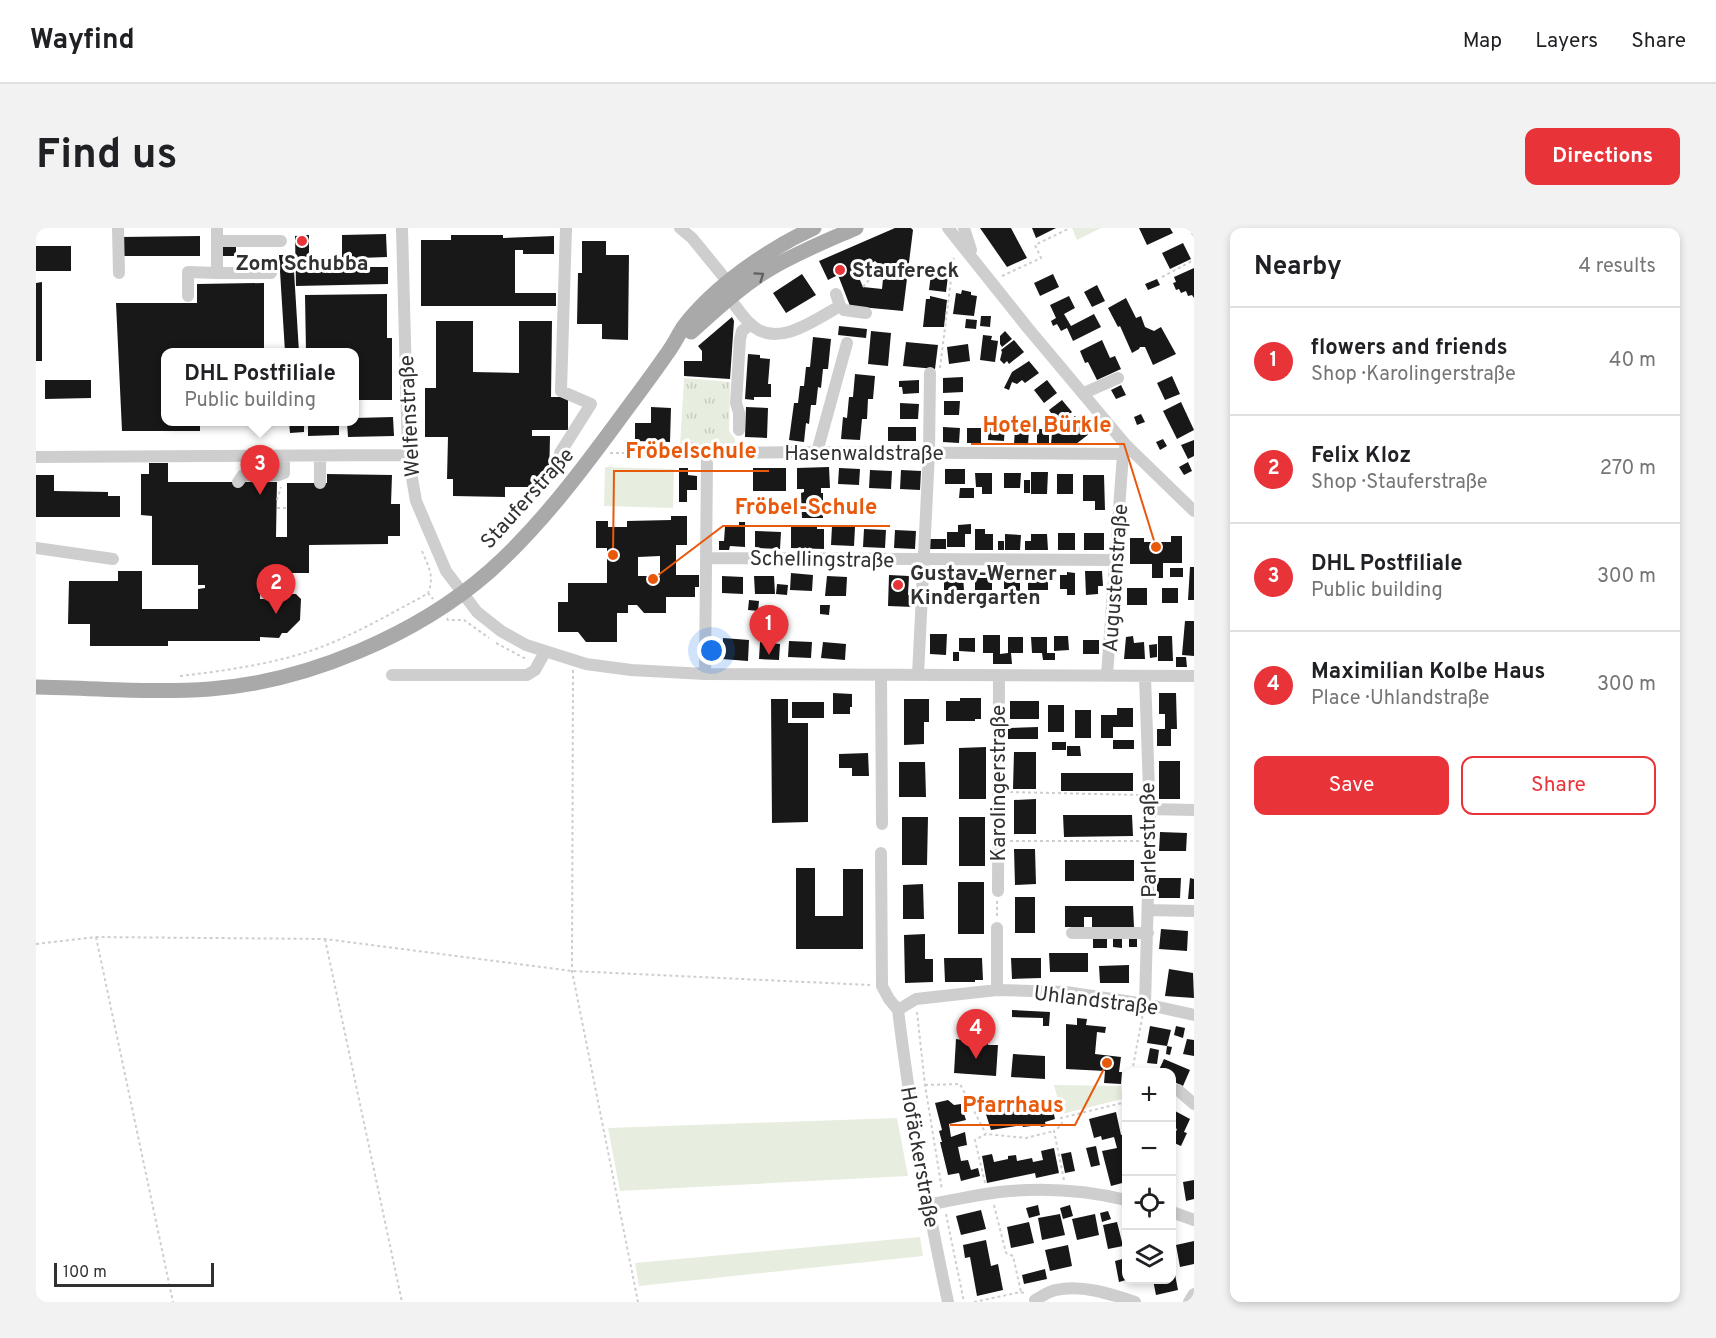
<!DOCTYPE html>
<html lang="en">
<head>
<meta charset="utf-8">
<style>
  :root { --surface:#fff; --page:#f2f2f2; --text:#202124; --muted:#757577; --line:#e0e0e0; --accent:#e83339 }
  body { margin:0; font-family:Overpass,sans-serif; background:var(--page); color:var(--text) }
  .controls { position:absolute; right:18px; bottom:18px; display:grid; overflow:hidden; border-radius:12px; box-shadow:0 3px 9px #0003 }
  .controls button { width:54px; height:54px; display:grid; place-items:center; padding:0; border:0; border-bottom:2px solid var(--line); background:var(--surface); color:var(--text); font:30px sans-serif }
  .scale { position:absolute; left:18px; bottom:15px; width:160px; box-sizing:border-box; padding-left:6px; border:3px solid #313131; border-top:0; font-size:16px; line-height:21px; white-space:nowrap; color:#313131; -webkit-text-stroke:4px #fff; paint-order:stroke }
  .you { position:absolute; left:676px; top:423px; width:21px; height:21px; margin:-15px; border:4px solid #fff; border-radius:50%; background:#1a73e8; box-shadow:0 0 0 9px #1a73e833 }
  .badge { display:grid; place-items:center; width:39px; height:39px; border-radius:50%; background:var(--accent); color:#fff; font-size:20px; font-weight:700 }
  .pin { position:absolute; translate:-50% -50px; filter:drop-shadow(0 2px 3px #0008) }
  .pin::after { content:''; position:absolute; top:32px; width:21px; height:18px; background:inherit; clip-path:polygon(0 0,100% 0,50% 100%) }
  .popup { position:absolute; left:125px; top:120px; width:198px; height:78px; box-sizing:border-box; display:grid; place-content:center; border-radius:12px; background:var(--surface); filter:drop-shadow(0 2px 4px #0005); font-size:20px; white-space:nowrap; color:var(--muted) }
  .popup b { font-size:22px; color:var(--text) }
  .popup::after { content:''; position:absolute; left:50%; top:100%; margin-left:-12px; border:12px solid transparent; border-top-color:var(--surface) }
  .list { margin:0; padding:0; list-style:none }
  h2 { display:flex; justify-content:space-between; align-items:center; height:78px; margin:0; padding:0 24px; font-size:26px }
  h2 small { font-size:20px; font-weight:400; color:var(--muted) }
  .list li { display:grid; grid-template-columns:39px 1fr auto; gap:18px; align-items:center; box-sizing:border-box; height:108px; padding:0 24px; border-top:2px solid var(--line) }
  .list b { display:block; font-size:22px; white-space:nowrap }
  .list p { margin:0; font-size:20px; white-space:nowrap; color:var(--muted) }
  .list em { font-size:20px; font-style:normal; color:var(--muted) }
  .actions { display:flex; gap:12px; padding:18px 24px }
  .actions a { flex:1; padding:14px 0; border:2px solid var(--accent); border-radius:12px; text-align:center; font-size:21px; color:var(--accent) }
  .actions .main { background:var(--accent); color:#fff }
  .icon { flex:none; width:33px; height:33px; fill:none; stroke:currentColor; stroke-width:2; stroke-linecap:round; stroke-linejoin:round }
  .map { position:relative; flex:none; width:1158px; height:1074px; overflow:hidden; border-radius:12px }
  header { display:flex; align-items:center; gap:36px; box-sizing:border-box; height:84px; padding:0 30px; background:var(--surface); border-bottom:2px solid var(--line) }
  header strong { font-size:28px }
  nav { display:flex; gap:33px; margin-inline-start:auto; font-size:21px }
  .intro { display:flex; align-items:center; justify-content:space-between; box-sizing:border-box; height:144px; padding:0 36px }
  h1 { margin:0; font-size:42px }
  .button { padding:15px 27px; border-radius:12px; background:var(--accent); color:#fff; font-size:21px; font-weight:700 }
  main { display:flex; gap:36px; padding:0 36px }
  aside { flex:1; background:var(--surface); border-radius:12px; box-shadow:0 3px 9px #0003 }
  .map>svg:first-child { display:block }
  .grass { fill:url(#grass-tufts) }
  .green { fill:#e7eedf }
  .building { fill:#181818; fill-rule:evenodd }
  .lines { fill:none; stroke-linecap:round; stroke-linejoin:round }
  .path { stroke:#cecece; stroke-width:2; stroke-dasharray:3 3; stroke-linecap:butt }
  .minor { stroke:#cecece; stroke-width:12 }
  .major { stroke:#a9a9a9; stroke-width:15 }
  .oneway { stroke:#616161 }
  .poi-dot { fill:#e83339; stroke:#fff; stroke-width:2 }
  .labels { text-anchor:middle; stroke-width:6; stroke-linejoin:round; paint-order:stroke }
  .poi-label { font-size:21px; font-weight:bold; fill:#313131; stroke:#fff; text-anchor:start }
  .street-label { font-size:21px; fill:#313131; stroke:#fff }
  .leader { fill:none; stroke:#e8590c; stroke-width:2 }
  .callout-dot { fill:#e8590c; stroke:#fff; stroke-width:2 }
  .callout-label { font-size:22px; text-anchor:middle; font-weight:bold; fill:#e8590c; stroke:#fff; stroke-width:6; stroke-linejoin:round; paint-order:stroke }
</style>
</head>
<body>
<header>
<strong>Wayfind</strong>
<nav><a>Map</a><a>Layers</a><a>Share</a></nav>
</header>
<div class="intro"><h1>Find us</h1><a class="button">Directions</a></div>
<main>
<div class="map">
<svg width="1158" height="1074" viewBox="0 0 1158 1074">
  <defs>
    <pattern id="grass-tufts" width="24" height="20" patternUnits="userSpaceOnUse" patternTransform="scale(1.5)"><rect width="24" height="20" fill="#e7eedf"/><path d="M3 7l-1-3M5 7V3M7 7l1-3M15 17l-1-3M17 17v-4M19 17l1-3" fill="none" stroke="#c7cdc0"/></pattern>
  </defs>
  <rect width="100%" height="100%" fill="#fff"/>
  <path class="grass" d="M648,150L694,154L693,203L699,211L698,219L644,218Z"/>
  <path class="green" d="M1036,0H1065L1041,12Z
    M569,239L638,241L637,280L568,278Z
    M1018,857L1085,858L1086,871L1026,886Z
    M861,890L872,948L584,963L572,900Z
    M884,1009L887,1028L603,1058L599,1035Z"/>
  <path class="building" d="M859,0H875L877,2L867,83L814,78L802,47L792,52L783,33ZM839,33L848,41L846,61L827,59L820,43Z
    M944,0H975L991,30L971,39Z
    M996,0H1020L1000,10Z
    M1103,0H1134L1137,5L1111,17Z
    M350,6L351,29L323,30V39H352V56L260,58L259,8L273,7V38L306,37V7Z
    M415,7H467V10L518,8V26H487V22H479V65H520V78H385V12H415Z
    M164,8V28H85V9Z
    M546,13H570V27H593L592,112L566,111V96H541L542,45H546Z
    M1147,15L1155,31L1134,41L1126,25Z
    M187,17H200V28H187Z
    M0,18H35V43H0Z
    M243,27H257L263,124H249Z
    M896,38L913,40L910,64L893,62Z
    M1158,40V70L1156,67L1152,68L1150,63L1145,65L1143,61L1140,62L1137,55L1140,54L1138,49Z
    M766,46L780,67L750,85L737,65Z
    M1017,46L1023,59L1004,68L998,55Z
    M1121,51L1124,57L1112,62L1109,56Z
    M6,54V133H0V55Z
    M228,55V124H129V194H164V203H86L80,75H161V56Z
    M1061,57L1069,73L1056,79L1048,64Z
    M926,62L935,64V67L941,68L938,88L917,86L920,65L925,66Z
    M351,66V110H356V172H318V124H270L269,67Z
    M894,68L911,72L908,99H887L890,71H894Z
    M1033,68L1039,80L1028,86L1035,98L1058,86L1065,99L1037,113L1031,100L1025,103L1021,96L1017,98L1015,93L1020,90L1014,77Z
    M1090,70L1100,90L1105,88L1109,99L1118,103L1125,99L1140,126L1117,137L1109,119H1104L1103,121L1096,125L1084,98L1082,99L1072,80Z
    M945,88H955L954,99L944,98Z
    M696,89L698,93L694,151L648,148V133H666V123L662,118Z
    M930,91L941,92L940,101L929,100Z
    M400,93H437V144L483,145V93H516L515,169H532V202H496V208H514L513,252H502L501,259H469V269L417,268V251H411L412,209H389V160H400Z
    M803,98L831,101L830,110L802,107Z
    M835,103L855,105L852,138L832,136Z
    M969,103L976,111L966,119L964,116V108Z
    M947,107L956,108L955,112L962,113L959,134L944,132Z
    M777,109L795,111L792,141H787L785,160L782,159L780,177H775L773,196L770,195L768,214L753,212L758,175H762L764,158H768L770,139H774Z
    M978,112L988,124L973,136L971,133L968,136L964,132L966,124L965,122Z
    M1066,112L1074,130L1079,128L1085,141L1061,152L1052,134L1049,135L1044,123Z
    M870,114L902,117L899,141L867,138Z
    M932,116L934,133L913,136L911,119Z
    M712,126L724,127V130L734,131L732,156H735V169H718V172L709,171Z
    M993,133L1003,145L989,155L986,152L981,156L976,154L973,162L968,160L976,144Z
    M819,146L839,148L837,171H832L831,191H826L824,212L805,211L807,189L811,190L813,169H817Z
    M1136,148L1144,166L1129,172L1121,155Z
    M927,149V164L907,165V150Z
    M9,152H55V170L9,171Z
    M883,152V165L867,166L866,159H863V153Z
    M1011,152L1021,165L1008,175L998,162Z
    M1085,157L1090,167L1080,171L1075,162Z
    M1026,172L1036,184L1022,195L1013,182Z
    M908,173H924L923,187H908Z
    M1145,174L1158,202L1141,211L1127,183Z
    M864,175L883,176L882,191H864Z
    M615,179L635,180L634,214L599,213V195H615Z
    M710,179L732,180L731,210L709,209Z
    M1105,186L1109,194L1101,197L1098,189Z
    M1039,188L1053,206L1040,216H1015L1016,205L1032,206L1031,204L1033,202L1028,196Z
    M357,189L358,208L312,209L311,194H318V190Z
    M253,194H268V204L254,205Z
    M272,194H303V207L272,208Z
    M953,196L969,197L968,213L952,212Z
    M852,199H880V213H852Z
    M907,199L924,200L923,215L907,214Z
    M931,200H945V215H931Z
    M979,201L993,202L992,217L978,216Z
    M1001,201H1013V216H1001Z
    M1127,211L1131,218L1124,222L1120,214Z
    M1158,212V228L1152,231L1145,217Z
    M1152,234L1156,243L1148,247L1143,239Z
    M113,235H132V254H241L240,309H251V255H291V246L356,247L355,276H364V308H352V316L273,317V345H240V357H224V371H242L246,366H260L265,371L264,392L251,405H246L243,410L224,409V413H132V418H54V396H32L33,353H82V343H106V381H162V361L169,360V357H162V337H116V288L105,287V246H113Z
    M793,239L794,260H785V265H787V290H766L765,265L768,264V261H761V240Z
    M643,240H652V247L661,248V262H651V274H643Z
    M717,240H750V263H717Z
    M803,240L824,241L823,257L802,256Z
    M909,241H929V256H909Z
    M834,242L856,243L855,261L833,260Z
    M865,242L885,243L884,262L864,261Z
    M995,244H1012L1011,266H995Z
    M939,245H956V266H946V259H940Z
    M968,245H985L984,260H968Z
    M1021,246H1037V266H1021Z
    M0,247H18V263L72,264V268H84V289H0Z
    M1047,247H1068L1069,282H1059V273H1047Z
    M988,252H994V265H988Z
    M924,260H938V270H923Z
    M635,288H651V317H640V347H663V359H659V369H630V385H608L601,377H592V385H581V414H550L542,404H522V374H532V355H571V320H560V293H572V299H591V293L635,292ZM624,328V348H602V329Z
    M703,294H709V319L694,318L693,322H683V313H688L689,299H703Z
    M935,296V306H929V319H911V304H922V297Z
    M755,298L781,299V301H788V321L755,320Z
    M796,298L819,299L818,318L795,317Z
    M828,301L850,302L849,320L827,319Z
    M939,301H949V306H957V322H939Z
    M859,302L880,303L879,321L858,320Z
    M719,303L745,304L744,321L719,320Z
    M1022,305H1039V322H1022Z
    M1048,305H1068V322H1048Z
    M969,306L985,307L984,322H969Z
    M995,306H1011L1012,322H989V313H995Z
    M1135,308H1146V335H1127V350H1116V336H1094V310H1108V314H1135Z
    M894,311H910V321H894Z
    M962,313H968V322H962Z
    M1154,339H1158V372H1152Z
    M1134,340H1147V349H1134Z
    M1049,343H1066L1067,358H1062V366L1050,367Z
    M984,344V367H974V361H968V348L975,347V345Z
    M1031,344L1039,345V367H1031V361H1024V347H1031Z
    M755,345L777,347L776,363L754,362Z
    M956,346V362H939V347Z
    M853,347L873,348L872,367H879L878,379L852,378Z
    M992,347H1012V362H992Z
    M686,348L707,349V366L686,365Z
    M718,348H738L739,366H719Z
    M791,348L811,349L810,368H789Z
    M908,348H927L928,362H908Z
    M741,356L752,357L751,367L740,366Z
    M1091,360H1111V377H1091Z
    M1126,360H1142V375H1126Z
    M925,366H935V374H924Z
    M955,367H970V376H955Z
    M713,372L723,373L722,383L712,382Z
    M784,377H794L793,387L784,386Z
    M1149,393H1158V428L1146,427Z
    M894,406H911L910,427L894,426Z
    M947,407H964V426L972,425V409H987V425H975L976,436H957V425H947Z
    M1018,408H1032L1033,422L1018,423Z
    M1097,408L1098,415L1108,414L1109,431H1088L1090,409Z
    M1122,408H1136L1137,433H1122Z
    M995,409H1011V425H1019V432H1007L1006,425H996Z
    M687,410L713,412L712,433L686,431Z
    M923,410H939V424L923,423Z
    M1047,412H1063V426H1047Z
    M753,413L776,414L775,430L752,429Z
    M724,414L744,416L743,432L723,431Z
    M787,414L810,416L809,432L785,430Z
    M1121,416V429L1114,430L1113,417Z
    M917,424H923V433H917Z
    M1140,429H1150L1151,439H1140Z
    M797,465L816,466V479H814V486H797Z
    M1123,465H1140L1141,501H1135V518H1121V501H1129V486H1123Z
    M924,470H945V491H939V493H910V473H924Z
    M735,471H752V495H772V594L736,595Z
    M868,471H893V494H888V516L868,517Z
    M974,473H1003V491H974Z
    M756,474H788V490H756Z
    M1012,477H1028V504H1012Z
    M1081,480H1097V499H1077V510H1065V487H1081Z
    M1039,482H1055V510H1039Z
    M1002,499V511H972V500Z
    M1077,512H1098V521H1077Z
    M1016,514H1030V522H1016Z
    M1031,518H1044L1045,528H1031Z
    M950,519V571H923V520Z
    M978,524H1000V561H977Z
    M832,525L833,548H816V540H803V526Z
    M1123,533H1144V571H1123Z
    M863,534H889L890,569H863Z
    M1025,545H1097V563H1025Z
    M1000,571V606H978V572Z
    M1027,587H1096L1097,608L1028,609Z
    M866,589H892L891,637H866Z
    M923,589H949V638H923Z
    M1124,604L1151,605L1150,623H1123Z
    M978,621H999L1000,656L979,657Z
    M1029,632H1098V653H1029Z
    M760,640H779V688H807V641H827V721H760Z
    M1121,650H1145L1144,670H1121Z
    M1154,650L1158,651V671H1152Z
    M922,654H948V706H922Z
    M887,656L888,691H867V657Z
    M979,669H999V705H979Z
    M1029,678H1097L1098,699H1056V689H1048V699H1029Z
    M1125,701L1152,703L1151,723L1123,721Z
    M889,706V731H897V754L869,755L868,707Z
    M1057,710H1071V720H1057Z
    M1077,710H1086V720L1077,719Z
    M1093,710H1101V719H1093Z
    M1013,725H1052V744H1014Z
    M908,730H946L947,752H939V754H909Z
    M975,730H1005V750L976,751Z
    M1093,737V755H1064L1063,738Z
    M1133,741L1157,745L1158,770L1129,768Z
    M976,782L1014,784L1013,798H1007V790L976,789Z
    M1041,790L1051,791L1050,797L1070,799L1069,805L1061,804L1059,826L1085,829L1083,844H1086L1085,856L1068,855L1069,843L1030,841V796L1041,797Z
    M1114,798L1135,802L1131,818L1136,819L1134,827L1130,826L1131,818L1111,815Z
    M1140,798L1149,800L1147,810L1138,807Z
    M934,803L953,804L952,817H962L960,848L918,845L920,811L934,813Z
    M1151,811L1158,812V828L1147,826Z
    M1114,820L1123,822L1121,836L1111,835Z
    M977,826L1009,828V851L975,849Z
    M1128,831L1154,842L1147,858L1136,853V844H1122Z
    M912,872L918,877L925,876L930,892L913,896L915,909L929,904L931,917L922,919L925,933L932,932L935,942L942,940L944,948L925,953L923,945L912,947L904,914H906L903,903L906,902L899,875Z
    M1015,873L1019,891L1009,894L1010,898L1005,899L1004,897L987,899L986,897L955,902L948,880L959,877L961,883L971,881L972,885L983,882L984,884Z
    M1139,883L1154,891L1148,904L1151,905L1145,918L1136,914L1141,901L1136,898V890Z
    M1080,884L1085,907L1090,906V930L1086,931L1088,940L1090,939V954L1075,958L1066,923L1081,920L1078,909L1066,912L1065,908L1058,910L1053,891Z
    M1060,918L1064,937L1055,939L1050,920Z
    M1018,920L1023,945L1000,950L999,945L951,955L946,928L956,926L958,934L972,931V928L980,927L981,933L996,930L997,934L1007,932L1005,923Z
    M1035,924L1039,943L1029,945L1025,926Z
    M1158,952V971L1150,973L1147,954Z
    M1002,977L1004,987L993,990L990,980Z
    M1034,977L1037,988L1027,991L1024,980Z
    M945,982L950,1001L925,1007L920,988Z
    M1072,983L1075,991L1066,994L1064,985Z
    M1024,986L1029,1007L1006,1012L1002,990Z
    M1059,986L1063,1007L1041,1012L1036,991Z
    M993,994L998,1015L975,1020L971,999Z
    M1081,994L1087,1018L1072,1021L1067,997Z
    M950,1012L955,1038L962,1036L967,1062L941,1068L934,1029L929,1030L927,1017Z
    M1158,1013V1036L1144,1039L1140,1017Z
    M1032,1017L1036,1038L1014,1043L1009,1022Z
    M1090,1030V1052L1083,1054L1079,1033Z
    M1009,1041L1011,1051L988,1056L986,1047Z
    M1136,1041H1138L1142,1062L1120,1067L1117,1052H1136Z"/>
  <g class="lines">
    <path class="path" d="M1152,0L1158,8
      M966,48L1005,30L999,17L1034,0
      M1126,49L1158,32
      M827,59L845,38
      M904,140L918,27
      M574,225H661
      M241,272L245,259
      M241,280H251
      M386,323C392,338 399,348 392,365
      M411,390L412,392H428L453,410
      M460,415L492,432
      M537,442L536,743L602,1074
      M144,448C187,443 230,437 271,424C311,411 348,389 384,370L392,365L397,371
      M974,564L1103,567
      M974,613H1103
      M961,688V673
      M60,709L137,1074
      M289,711L366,1074
      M0,716L60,709L289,711L536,743L834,757
      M881,784L889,857L906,962
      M1096,844L1107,785
      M889,857L924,856L950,906
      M1028,952L1018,903L1026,897L1025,890L1090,874
      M949,955L939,912L950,906L990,910L1018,903
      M958,977L970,1025L977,1028L985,1064
      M910,986L928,1074
      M938,1074L985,1064L990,1066"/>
    <path class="minor" d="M82,0L83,45
      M181,0V45H235
      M366,0L372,227L380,273L410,343L441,384L465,403L490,417L550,436L595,442L669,446L1158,448
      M644,0L656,10L696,59
      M912,0L991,99L1090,217L1158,283
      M928,0L935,22
      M181,13H245
      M800,66L804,78
      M152,68V44L181,45
      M693,70C701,79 708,92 718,99C744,119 780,91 804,78L808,82L830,85
      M1048,165L1082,150
      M703,202V185L700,175L704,111L706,103L715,96
      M781,224L811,115
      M524,225L555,176L525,163L530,0
      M0,229L372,227
      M202,254L207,247H243L248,245V228
      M284,255V228
      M0,320L77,331
      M671,330L1081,332
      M669,446L671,231L676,225L781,224L1087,226
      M356,447H491L499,442L509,424
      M845,447L846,596
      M882,447L893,225L894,145
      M1071,447L1087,226L1090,218
      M1112,581L1158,582
      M845,625L846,758L853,771L862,782
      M962,663L963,447
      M1113,682L1158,683
      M961,700V762
      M1036,705H1112
      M1109,776L1114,591L1109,448
      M862,782L880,771L961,762L1030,764L1109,776L1158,787
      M862,782C874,880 891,977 912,1074
      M1142,862L1158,876
      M891,977C919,972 946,965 974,963C1012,960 1053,963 1090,972
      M1136,984L1158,992
      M999,1072C1005,1069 1013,1063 1020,1062C1045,1056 1075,1066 1099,1074
      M1153,1074L1158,1066"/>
    <path class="major" d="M655,104C680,82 704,59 732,42C760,25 790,13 820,0
      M0,459C57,460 116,465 174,461C270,454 381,407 454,343C503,299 543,246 582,193C598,171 615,149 630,127C637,118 642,107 648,98C679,58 732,21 778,0"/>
  </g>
  <defs><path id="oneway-chevron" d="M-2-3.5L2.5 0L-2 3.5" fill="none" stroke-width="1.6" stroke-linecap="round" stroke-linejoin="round" transform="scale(1.5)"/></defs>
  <use class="oneway" href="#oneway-chevron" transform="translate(724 48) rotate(-35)"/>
  <g class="poi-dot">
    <circle cx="266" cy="13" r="6"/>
    <circle cx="804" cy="42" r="6"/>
    <circle cx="862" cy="357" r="6"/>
  </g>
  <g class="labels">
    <g class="poi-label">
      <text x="266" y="42" text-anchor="middle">Zom Schubba</text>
      <text x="816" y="49">Staufereck</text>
      <text x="874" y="352">Gustav-Werner<tspan x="874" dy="24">Kindergarten</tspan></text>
    </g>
    <g class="street-label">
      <text transform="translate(373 188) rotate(-93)" y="7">Welfenstraße</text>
      <text x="828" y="232">Hasenwaldstraße</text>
      <text transform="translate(491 270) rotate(-48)" y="7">Stauferstraße</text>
      <text transform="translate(786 331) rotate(1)" y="7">Schellingstraße</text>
      <text transform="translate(1079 350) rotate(-86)" y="7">Augustenstraße</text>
      <text transform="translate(962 555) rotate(-90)" y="7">Karolingerstraße</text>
      <text transform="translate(1112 612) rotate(-91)" y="7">Parlerstraße</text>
      <text transform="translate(1060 772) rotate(7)" y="7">Uhlandstraße</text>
      <text transform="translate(884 929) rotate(80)" y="7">Hofäckerstraße</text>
    </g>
  </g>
  <path class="leader" d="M1120 319L1088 216H935M577 327L578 243H733M617 351L687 298H854M1071 835L1039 897H914"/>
  <g class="callout-dot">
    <circle cx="1120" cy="319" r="6"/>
    <circle cx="577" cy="327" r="6"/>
    <circle cx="617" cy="351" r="6"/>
    <circle cx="1071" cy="835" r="6"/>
  </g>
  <g class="callout-label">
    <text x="1011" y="204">Hotel Bürkle</text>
    <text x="655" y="230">Fröbelschule</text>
    <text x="770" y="286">Fröbel-Schule</text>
    <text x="977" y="884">Pfarrhaus</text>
  </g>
</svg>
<div class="controls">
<button>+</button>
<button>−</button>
<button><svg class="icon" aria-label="locate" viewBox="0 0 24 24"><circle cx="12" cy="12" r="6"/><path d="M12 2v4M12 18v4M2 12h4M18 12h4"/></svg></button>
<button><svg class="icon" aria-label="layers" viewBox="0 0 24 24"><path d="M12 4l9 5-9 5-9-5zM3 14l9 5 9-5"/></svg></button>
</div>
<div class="scale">100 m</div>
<div class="you"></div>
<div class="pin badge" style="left:733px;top:427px">1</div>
<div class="pin badge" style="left:240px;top:386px">2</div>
<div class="pin badge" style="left:224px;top:267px">3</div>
<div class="popup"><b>DHL Postfiliale</b>Public building</div>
<div class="pin badge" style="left:940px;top:831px">4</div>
</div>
<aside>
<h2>Nearby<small>4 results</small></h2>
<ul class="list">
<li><span class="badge">1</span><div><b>flowers and friends</b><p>Shop · Karolingerstraße</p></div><em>40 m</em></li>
<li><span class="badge">2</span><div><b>Felix Kloz</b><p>Shop · Stauferstraße</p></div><em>270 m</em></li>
<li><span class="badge">3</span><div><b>DHL Postfiliale</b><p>Public building</p></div><em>300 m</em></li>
<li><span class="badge">4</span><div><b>Maximilian Kolbe Haus</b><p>Place · Uhlandstraße</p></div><em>300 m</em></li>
</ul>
<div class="actions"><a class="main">Save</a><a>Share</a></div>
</aside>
</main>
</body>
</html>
